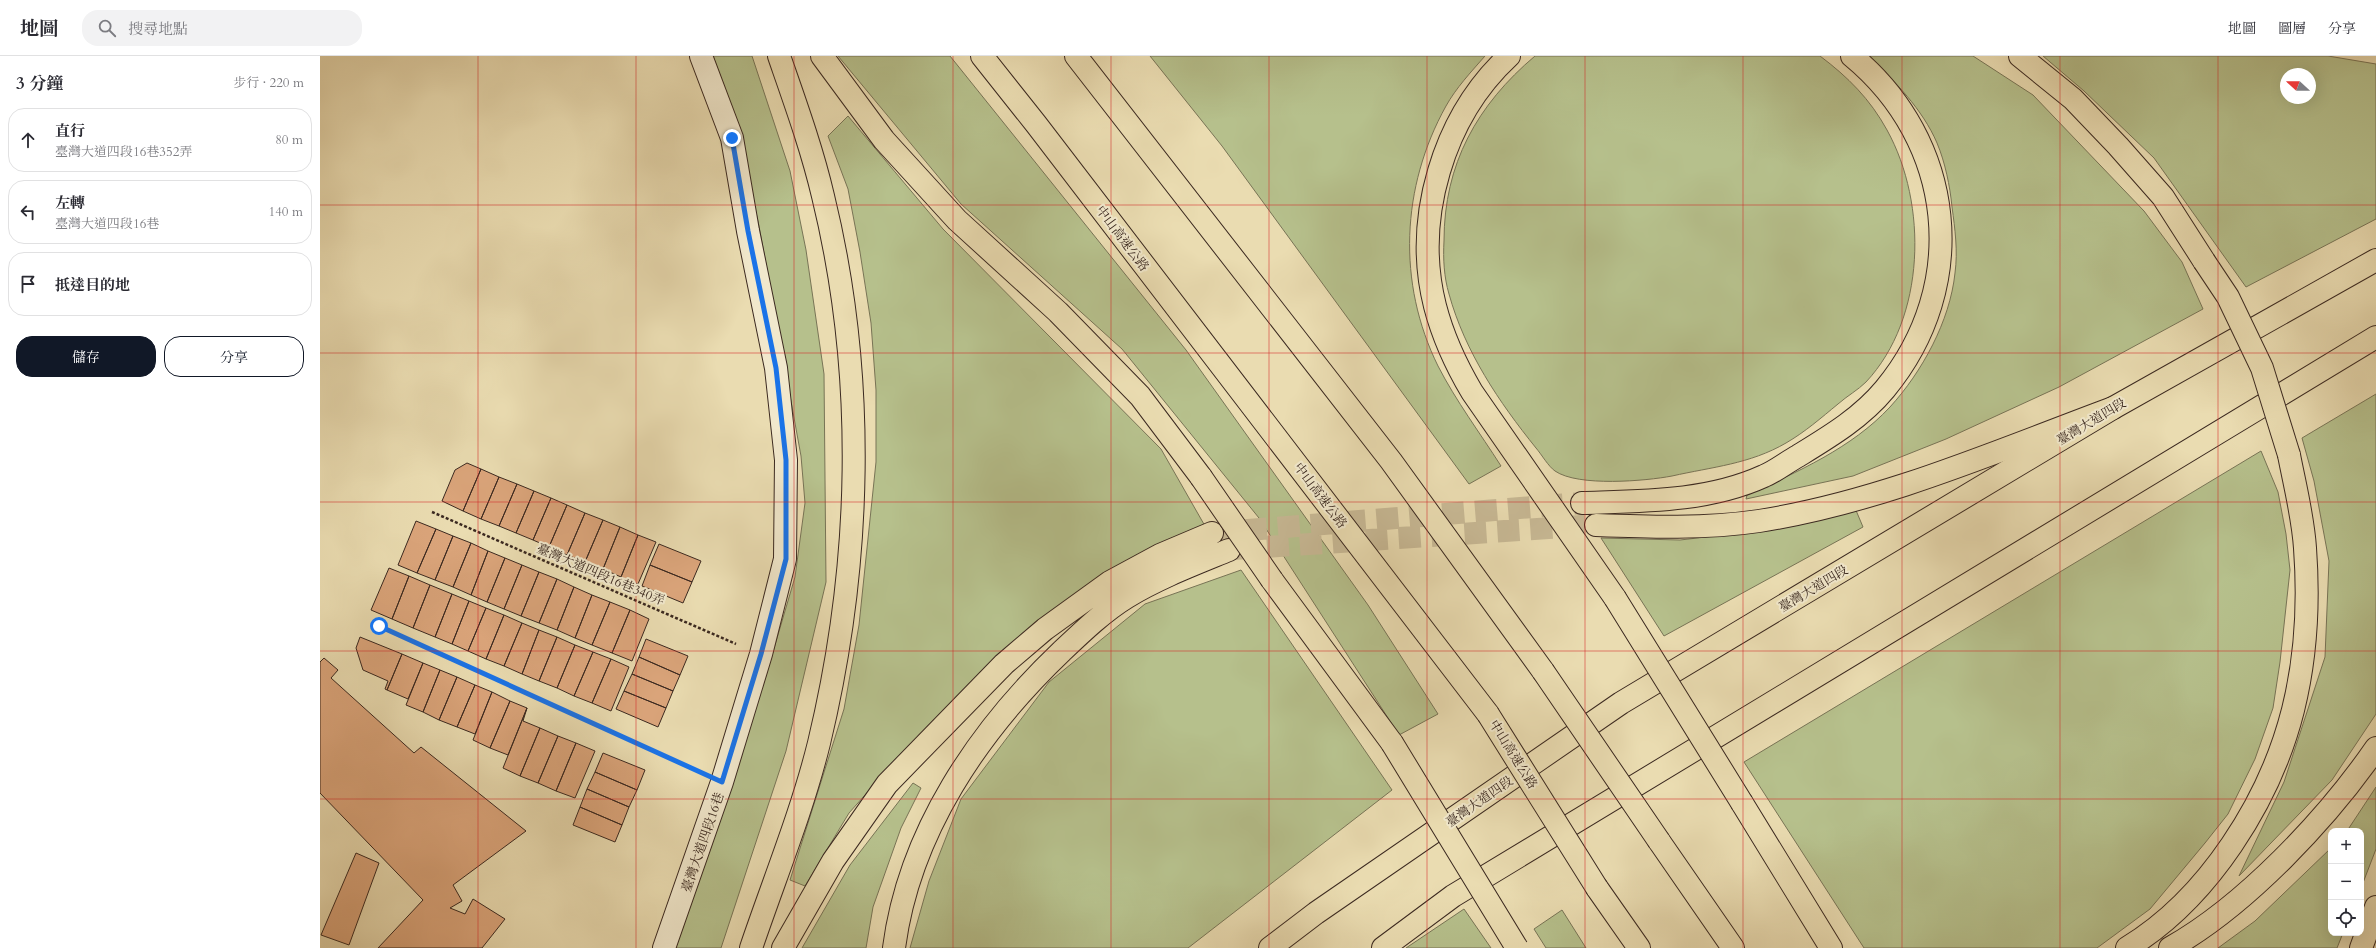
<!DOCTYPE html>
<html lang="zh-TW">
<head>
<meta charset="utf-8">
<style>
  :root { --surface:#fff; --page:#f2f2f3; --text:#2b2b33; --muted:#7c7c81; --line:#e1e1e2; --accent:#111827 }
  body { margin:0; font-family:Cardo,"Noto Serif TC",serif; background:var(--page); color:var(--text) }
  .controls { position:absolute; right:12px; bottom:12px; display:grid; overflow:hidden; border-radius:8px; box-shadow:0 4px 16px #0002 }
  .controls button { width:36px; height:36px; display:grid; place-items:center; padding:0; border:0; border-bottom:1px solid var(--line); background:var(--surface); color:var(--text); font:20px sans-serif }
  .compass { position:absolute; left:1960px; top:12px; width:36px; height:36px; border-radius:50%; background:var(--surface); box-shadow:0 4px 16px #0002; rotate:291deg }
  .stop { position:absolute; width:12px; height:12px; margin:-9px; border:3px solid #1a73e8; border-radius:50%; background:#fff }
  .stop.end { background:#1a73e8; border-color:#fff; box-shadow:0 1px 4px #0008 }
  .list { margin:0; padding:0; list-style:none }
  h2 { display:flex; justify-content:space-between; align-items:center; height:52px; margin:0; padding:0 16px; font-size:17px }
  h2 small { font-size:13px; font-weight:400; color:var(--muted) }
  .list li { display:grid; grid-template-columns:26px 1fr auto; gap:12px; align-items:center; box-sizing:border-box; height:64px; margin:0 8px 8px; padding:0 8px; border:1px solid var(--line); border-radius:16px }
  .list b { display:block; font-size:15px; white-space:nowrap }
  .list p { margin:0; font-size:13px; white-space:nowrap; color:var(--muted) }
  .list em { font-size:13px; font-style:normal; color:var(--muted) }
  .actions { display:flex; gap:8px; padding:12px 16px }
  .actions a { flex:1; padding:9px 0; border:1px solid var(--accent); border-radius:16px; text-align:center; font-size:14px; color:var(--accent) }
  .actions .main { background:var(--accent); color:#fff }
  .icon { flex:none; width:22px; height:22px; fill:none; stroke:currentColor; stroke-width:2; stroke-linecap:round; stroke-linejoin:round }
  .map { position:relative; flex:none; width:2056px; height:892px; overflow:hidden }
  header { display:flex; align-items:center; gap:24px; box-sizing:border-box; height:56px; padding:0 20px; background:var(--surface); border-bottom:1px solid var(--line) }
  header strong { font-size:19px }
  nav { display:flex; gap:22px; margin-inline-start:auto; font-size:14px }
  .search { width:280px; height:36px; background:var(--page); display:flex; align-items:center; gap:10px; box-sizing:border-box; padding:0 14px; border-radius:16px; color:var(--muted); font-size:15px }
  main { display:flex }
  aside { flex:1; background:var(--surface) }
  .map>svg:first-child { display:block }
  .green { fill:#b6c08c; stroke:#787456; fill-rule:evenodd }
  .building { fill:#dba57b; stroke:#3b2920 }
  .lines { fill:none; stroke-linecap:round; stroke-linejoin:round }
  .highway-tunnel { stroke:#c7b894; stroke-width:22; stroke-dasharray:22 11; stroke-linecap:butt }
  .secondary-casing { stroke:#3b2920; stroke-width:24 }
  .primary-casing { stroke:#3b2920; stroke-width:24 }
  .highway-casing { stroke:#3b2920; stroke-width:24 }
  .path { stroke:#3b2920; stroke-width:2.5; stroke-dasharray:3 2; stroke-linecap:butt }
  .secondary { stroke:#f1e8cc; stroke-width:22 }
  .primary { stroke:#eadcb1; stroke-width:22 }
  .highway { stroke:#eadcb1; stroke-width:22 }
  .highway-bridge-casing { stroke:#3b2920; stroke-width:24; stroke-linecap:butt }
  .highway-bridge { stroke:#eadcb1; stroke-width:22 }
  .route { stroke:#1a73e8; stroke-width:5 }
  .grid { fill:none; stroke:#d62828; stroke-width:1; stroke-opacity:0.55 }
  .labels { text-anchor:middle; stroke-width:4; stroke-linejoin:round; paint-order:stroke }
  .street-label { font-size:13px; fill:#3b2920; stroke:#f1e8cc }
</style>
</head>
<body>
<header>
<strong>地圖</strong>
<div class="search"><svg class="icon" aria-label="search" viewBox="0 0 24 24"><circle cx="10" cy="10" r="6"/><path d="M15 15l6 6"/></svg>搜尋地點</div>
<nav><a>地圖</a><a>圖層</a><a>分享</a></nav>
</header>
<main>
<aside>
<h2>3 分鐘<small>步行 · 220 m</small></h2>
<ul class="list">
<li><svg class="icon" aria-label="ahead" viewBox="0 0 24 24"><path d="M12 20V5M6 11l6-6 6 6"/></svg><div><b>直行</b><p>臺灣大道四段16巷352弄</p></div><em>80 m</em></li>
<li><svg class="icon" aria-label="left" viewBox="0 0 24 24"><path d="M17 20v-9H6M10 6l-5 5 5 5"/></svg><div><b>左轉</b><p>臺灣大道四段16巷</p></div><em>140 m</em></li>
<li><svg class="icon" aria-label="arrive" viewBox="0 0 24 24"><path d="M6 21V4h12l-3 4 3 4H6"/></svg><div><b>抵達目的地</b></div></li>
</ul>
<div class="actions"><a class="main">儲存</a><a>分享</a></div>
</aside>
<div class="map">
<svg width="2056" height="892" viewBox="0 0 2056 892">
  <rect width="100%" height="100%" fill="#eadcb1"/>
  <filter id="stains"><feTurbulence type="fractalNoise" baseFrequency=".005" numOctaves="4"/><feColorMatrix values="0 0 0 0 .2 0 0 0 0 .09 0 0 0 0 .02 0 0 0 .5 -.17"/></filter>
  <radialGradient id="worn" r=".72"><stop offset=".6" stop-color="#630" stop-opacity="0"/><stop offset="1" stop-color="#630" stop-opacity=".3"/></radialGradient>
  <path class="green" d="M393,0H432L470,115L486,194L504,318L506,526L466,695L401,892H353L445,623L475,521L485,447L481,400L439,170L415,61Z
    M518,0H630L866,294L1048,549L1118,658L1079,679L939,462L802,293L641,148Z
    M830,0H1165C1151,16 1136,32 1126,50C1081,131 1077,227 1118,310C1136,345 1160,377 1181,410L1149,428L902,90Z
    M1215,0H1500C1528,21 1550,43 1567,74C1608,148 1606,262 1546,326C1538,334 1527,340 1518,348C1501,362 1485,376 1466,387C1430,408 1392,411 1352,420C1326,425 1258,431 1235,415C1228,410 1222,399 1216,392C1179,346 1145,296 1129,238C1124,221 1123,203 1124,185C1124,108 1157,49 1215,0Z
    M1548,0H1653L1713,39L1824,155L1862,206L1883,253L1739,331L1626,383L1533,420L1426,443L1427,439C1477,416 1532,392 1570,351C1602,316 1630,265 1635,217C1638,195 1635,173 1632,151C1630,130 1625,106 1617,87C1603,54 1574,24 1548,0Z
    M1723,0H2008L2056,8V163L1926,231L1834,102L1764,35ZM1966,18H1990V42H1966Z
    M528,60L623,173L841,393L885,470L834,494L593,685L529,757L485,830L470,824L524,653L539,569L556,406V334L551,267L540,196L528,133L508,80Z
    M2056,338V658L2012,724L1919,820L1964,726L2005,601L2009,505L1994,425L1982,382Z
    M1941,395L1958,436L1966,478L1970,514L1960,606L1953,652L1935,703L1908,758L1885,787L1830,853L1777,892H1544L1424,706Z
    M1535,452L1543,471L1344,580L1281,482L1360,484L1438,475Z
    M921,514L1072,734L868,892H590L609,825L641,743L729,626L825,548Z
    M593,727L601,732L581,772L553,851L546,892H482L530,809Z
    M2056,731V793L2041,832V775H2027Z
    M2011,792V877H2023L2017,892H1898L1935,865Z
    M1144,853L1171,892H1086Z
    M1242,854L1266,892H1226L1214,873Z"/>
  <path class="building" d="M147,407L161,413L143,455L122,445L135,414Z
    M161,413L179,421L161,463L143,455Z
    M179,421L197,428L179,470L161,463Z
    M197,428L214,435L196,477L179,470Z
    M214,435L231,442L213,484L196,477Z
    M231,442L247,449L229,491L213,484Z
    M247,449L265,457L247,499L229,491Z
    M265,457L283,464L265,506L247,499Z
    M283,464L300,471L283,513L265,506Z
    M96,465L116,473L97,517L78,509Z
    M300,471L318,479L301,521L283,513Z
    M116,473L133,480L115,524L97,517Z
    M318,479L336,486L318,528L301,521Z
    M133,480L151,487L133,531L115,524Z
    M151,487L168,495L151,539L133,531Z
    M339,488L381,505L372,526L330,509Z
    M168,495L185,502L167,546L151,539Z
    M185,502L202,509L184,553L167,546Z
    M202,509L219,516L201,560L184,553Z
    M330,509L372,526L363,547L322,530Z
    M69,512L89,520L72,563L51,554Z
    M219,516L237,523L219,567L201,560Z
    M89,520L110,529L93,572L72,563Z
    M237,523L254,531L237,574L219,567Z
    M110,529L132,538L115,581L93,572Z
    M254,531L272,539L255,582L237,574Z
    M132,538L149,545L132,588L115,581Z
    M272,539L290,546L272,589L255,582Z
    M149,545L166,552L148,595L132,588Z
    M290,546L310,554L292,597L272,589Z
    M166,552L184,559L166,603L148,595Z
    M310,554L329,563L312,605L292,597Z
    M184,559L202,567L184,610L166,603Z
    M202,567L219,574L202,618L184,610Z
    M219,574L237,581L219,625L202,618Z
    M40,581L82,598L67,634L65,633L68,625L43,614L36,592Z
    M237,581L255,589L237,632L219,625Z
    M326,583L368,600L360,619L319,601Z
    M255,589L273,596L254,640L237,632Z
    M273,596L291,603L272,647L254,640Z
    M82,598L103,607L88,643L67,634Z
    M319,601L360,619L353,635L312,618Z
    M4,602L18,614L11,622L94,697L101,691L206,775L133,829L142,845L130,852L145,858L153,843L185,863L162,892H58L103,844L0,737V606Z
    M291,603L309,611L291,655L272,647Z
    M103,607L120,614L103,656L86,649Z
    M120,614L137,621L119,664L103,656Z
    M312,618L353,635L346,652L304,635Z
    M137,621L155,629L137,671L119,664Z
    M155,629L172,636L155,678L137,671Z
    M304,635L346,652L338,671L296,653Z
    M172,636L190,645L170,692L153,684Z
    M190,645L207,652L188,699L170,692Z
    M207,652L203,665L220,672L200,720L183,712Z
    M220,672L238,680L218,727L200,720Z
    M238,680L256,687L236,735L218,727Z
    M256,687L275,695L255,742L236,735Z
    M283,697L325,714L317,734L275,716Z
    M275,716L317,734L309,751L267,733Z
    M267,733L309,751L302,769L260,751Z
    M260,751L302,769L295,786L253,769Z
    M36,797L59,807L29,889L1,879Z"/>
  <g class="lines">
    <path class="highway-tunnel" d="M892,477L1262,447
      M914,493L1276,469"/>
    <defs>
      <path id="secondary" d="M344,892L402,726L441,598L465,503L466,404L456,312L428,175L412,82L381,0"/>
      <path id="primary" d="M950,892L996,857L1301,647L1793,352L2056,204
        M1063,892L1133,840L2056,281"/>
      <path id="highway" d="M502,0L564,84L637,164L738,256L820,340L881,421
        M662,0L716,68L1168,658
        M756,0L1071,405L1223,615
        M1189,0C1123,61 1093,163 1115,250C1123,281 1136,309 1152,336L1295,542
        M1700,0L1753,43L1798,90L1843,141L1884,205
        M1262,447C1323,445 1387,446 1444,420C1456,415 1467,406 1478,400C1509,381 1541,362 1565,333C1651,229 1635,85 1532,0
        M1276,469C1330,471 1385,473 1439,465C1561,446 1677,395 1793,352
        M952,524L1072,687
        M1422,747L1511,892
        M1339,785L1413,892
        M1277,832L1319,892
        M431,892C454,824 482,756 499,687C542,508 547,320 503,140C492,93 475,46 459,0
        M463,892L513,805L567,728L684,608L725,573L790,526L840,499L892,477
        M574,892C589,776 659,674 742,595C762,576 784,555 807,541C838,522 875,508 909,494
        M1807,892C1888,843 1950,745 1973,654C1986,602 1989,546 1985,492C1983,461 1975,430 1969,399
        M1850,892C1925,850 2007,763 2056,692
        M2041,892L2056,851"/>
    </defs>
    <use href="#secondary" class="secondary-casing"/>
    <use href="#primary" class="primary-casing"/>
    <use href="#highway" class="highway-casing"/>
    <path class="path" d="M112,456L416,588
      M59,570L377,715"/>
    <use href="#secondary" class="secondary"/>
    <use href="#primary" class="primary"/>
    <use href="#highway" class="highway"/>
    <defs>
      <path id="highway-bridge" d="M1884,205L1908,241L1942,312L1969,399
        M881,421L952,524
        M1295,542L1422,747
        M1223,615L1339,785
        M1168,658L1277,832
        M1072,687L1197,892"/>
    </defs>
    <use href="#highway-bridge" class="highway-bridge-casing"/>
    <use href="#highway-bridge" class="highway-bridge"/>
  </g>
  <g class="lines">
    <path class="route" d="M59,570L402,726L441,598L466,503V404L456,312L428,175L412,82"/>
  </g>
  <path class="grid" d="M158,0V892M316,0V892M474,0V892M633,0V892M791,0V892M949,0V892M1107,0V892M1265,0V892M1423,0V892M1582,0V892M1740,0V892M1898,0V892M0,149H2056M0,297H2056M0,446H2056M0,595H2056M0,743H2056"/>
  <g class="labels">
    <g class="street-label">
      <text transform="translate(803 182) rotate(53)" y="5">中山高速公路</text>
      <text transform="translate(1771 365) rotate(-31)" y="5">臺灣大道四段</text>
      <text transform="translate(1001 439) rotate(53)" y="5">中山高速公路</text>
      <text transform="translate(281 518) rotate(23)" y="5">臺灣大道四段16巷340弄</text>
      <text transform="translate(1493 532) rotate(-31)" y="5">臺灣大道四段</text>
      <text transform="translate(1194 698) rotate(58)" y="5">中山高速公路</text>
      <text transform="translate(1159 745) rotate(-35)" y="5">臺灣大道四段</text>
      <text transform="translate(382 786) rotate(-71)" y="5">臺灣大道四段16巷</text>
    </g>
  </g>
  <rect width="100%" height="100%" filter="url(#stains)"/>
  <rect width="100%" height="100%" fill="url(#worn)"/>
</svg>
<div class="controls">
<button>+</button>
<button>−</button>
<button><svg class="icon" aria-label="locate" viewBox="0 0 24 24"><circle cx="12" cy="12" r="6"/><path d="M12 2v4M12 18v4M2 12h4M18 12h4"/></svg></button>
</div>
<svg class="compass" viewBox="-18 -18 36 36"><path d="M0-13l5 13h-10z" fill="#e53935"/><path d="M0 13l5-13h-10z" fill="#7c7c81"/></svg>
<div class="stop" style="left:59px;top:570px"></div>
<div class="stop end" style="left:412px;top:82px"></div>
</div>
</main>
</body>
</html>
